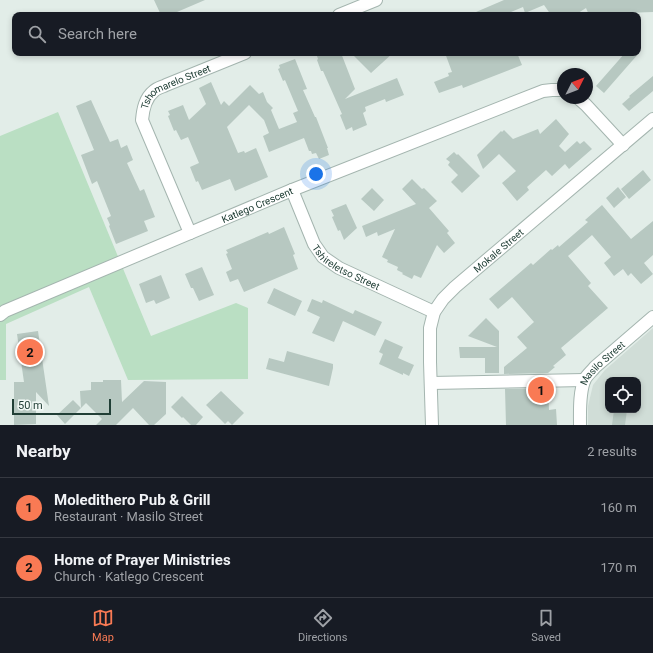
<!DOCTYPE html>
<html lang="en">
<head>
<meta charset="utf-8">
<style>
  :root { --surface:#171b24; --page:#20242c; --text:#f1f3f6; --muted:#9ea1a6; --line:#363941; --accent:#f97a54 }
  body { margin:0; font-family:Roboto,sans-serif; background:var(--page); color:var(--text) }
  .controls { position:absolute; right:12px; bottom:12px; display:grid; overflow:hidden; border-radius:8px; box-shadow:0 2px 6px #0003 }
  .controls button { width:36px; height:36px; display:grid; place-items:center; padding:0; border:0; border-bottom:1px solid var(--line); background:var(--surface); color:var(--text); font:20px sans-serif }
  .compass { position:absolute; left:557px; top:68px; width:36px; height:36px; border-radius:50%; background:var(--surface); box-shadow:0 2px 6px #0003; rotate:48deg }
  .scale { position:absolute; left:12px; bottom:10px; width:99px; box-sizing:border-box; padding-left:4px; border:2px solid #213f36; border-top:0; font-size:11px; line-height:14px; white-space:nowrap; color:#213f36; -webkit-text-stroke:3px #f3f9f6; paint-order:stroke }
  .you { position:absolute; left:316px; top:174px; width:14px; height:14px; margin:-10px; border:3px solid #fff; border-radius:50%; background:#1a73e8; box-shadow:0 0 0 6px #1a73e833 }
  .badge { display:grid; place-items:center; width:26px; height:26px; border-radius:50%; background:var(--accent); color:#111; font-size:13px; font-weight:700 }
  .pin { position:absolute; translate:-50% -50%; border:2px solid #fff; box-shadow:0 1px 4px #0006 }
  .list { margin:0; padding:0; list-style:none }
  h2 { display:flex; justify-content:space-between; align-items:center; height:52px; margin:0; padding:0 16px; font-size:17px }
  h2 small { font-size:13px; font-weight:400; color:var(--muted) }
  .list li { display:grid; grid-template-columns:26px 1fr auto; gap:12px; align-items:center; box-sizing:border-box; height:60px; padding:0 16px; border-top:1px solid var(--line) }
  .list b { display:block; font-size:15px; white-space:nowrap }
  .list p { margin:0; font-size:13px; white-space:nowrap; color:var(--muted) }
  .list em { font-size:13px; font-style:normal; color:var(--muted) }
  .icon { flex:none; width:22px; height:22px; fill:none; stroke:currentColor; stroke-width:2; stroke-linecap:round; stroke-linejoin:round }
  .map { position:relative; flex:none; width:653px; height:425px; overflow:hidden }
  .search { position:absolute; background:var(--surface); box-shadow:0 2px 6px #0003; left:12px; right:12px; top:12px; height:44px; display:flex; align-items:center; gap:10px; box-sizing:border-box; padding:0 14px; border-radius:8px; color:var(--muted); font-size:15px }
  .sheet { height:172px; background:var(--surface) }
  nav { display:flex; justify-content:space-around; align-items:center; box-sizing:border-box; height:56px; border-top:1px solid var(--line); background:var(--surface); font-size:11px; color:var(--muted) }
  nav a { display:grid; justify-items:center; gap:2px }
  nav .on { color:var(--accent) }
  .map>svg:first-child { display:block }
  .built { fill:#d0ddd7; fill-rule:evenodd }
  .green { fill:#badfc3 }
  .building { fill:#b7c8c1 }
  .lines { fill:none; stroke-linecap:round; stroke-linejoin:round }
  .minor-casing { stroke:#a4b5af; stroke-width:14 }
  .minor { stroke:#fff; stroke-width:12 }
  .labels { text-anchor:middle; stroke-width:3; stroke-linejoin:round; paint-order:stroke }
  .street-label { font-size:10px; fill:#213f36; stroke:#f3f9f6 }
</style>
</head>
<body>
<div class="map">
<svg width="653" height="425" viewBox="0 0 653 425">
  <rect width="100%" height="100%" fill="#e2ede8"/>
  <path class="built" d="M653,328V425H588V406L593,385L605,370ZM608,380H638V410H608Z"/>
  <path class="green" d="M58,112L151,336L236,303L248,308V379L128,380L89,287L6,324V380H0V136Z"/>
  <path class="building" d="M154,0H205L170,15H161Z
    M504,0H653V12L624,13V15H589L586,8L575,15H551L544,5L525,13L523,7L504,15H469Z
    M326,53H341L355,89L345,99L397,78L404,95L386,102L385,99L365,107L366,111L363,113L367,125L353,131L352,127L346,130L340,115L342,114L338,105L323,71H321L317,60L318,59L317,56Z
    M351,53H393L371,73Z
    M445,53H517L522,65L463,88L462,85L439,93L434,82L449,76L448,73L452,72Z
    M625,53H639L604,93L596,86Z
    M295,59L307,89L303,90L315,117H316L328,148H327L329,155L319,159L316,153L312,154L311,151H309L304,138L269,152L263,136L269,133L264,120L249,105L227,127L238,153L244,151L245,153L256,148L268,177L235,191L230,179L202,190L198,181L196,182L190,167L199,163L188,137L181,140L176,130L174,131L168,116L170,115L168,111L183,105L189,120L206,104L199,88L211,82L221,105L224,101L229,106L250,85L259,94L263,92L267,102L273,108L271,110L279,129L297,122L293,113L298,111L285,80L283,81L278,69L280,68L279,65Z
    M653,76V91L629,111L622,104L630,97L629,96Z
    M91,100L110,142L118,139L121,148L127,145L133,160L127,163L140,191L144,189L155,217L144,221L148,231L116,244L109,226L110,225L107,218L111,216L97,181L92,184L81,155L94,150L76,106Z
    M556,119L569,134L559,146L565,152L577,141L580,144L584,141L592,149L569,169L565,164L552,176L546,170L527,187L529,190L517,201L502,183L516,171L499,154L483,169L477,155L501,131L502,132L504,130L513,139L538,129L540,134Z
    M454,152L457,155L458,154L480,176L462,193L451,182L458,175L448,165L450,162L446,159Z
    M643,170L651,180L629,199L621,189Z
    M412,179L422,189L424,188L437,201L429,208L449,231L447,233L455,243L444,253L437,245L421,278L414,275L412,279L402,274L403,273L397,270L398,267L387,262L388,260L382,257L395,229L378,236L377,232L366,237L362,226L416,204L402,189Z
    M618,187L626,197L614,208L606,198Z
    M372,188L384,200L374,211L361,199Z
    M346,204L357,228L344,240L340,230L338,231L332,217L334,216L331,210Z
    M602,205L631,239L653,221V255L644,263L653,274L641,284L631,273L628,276L623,269L614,276L604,263L611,257L592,235L568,256L591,283L588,286L608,308L561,348L566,355L553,366L555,367L548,373L504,374V367L527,348L517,337L534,322L512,297L498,309L489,299L531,263L533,265L551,249L552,250L558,245L559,247L588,222L585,220Z
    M284,227L295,254L293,255L298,269L244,292L238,279L230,282L226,272L232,269L226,254L228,253L226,250L268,232L269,234Z
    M202,267L214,295L199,301L193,288H191L185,274Z
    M161,275L170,298L156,304L154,300L146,303L139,284Z
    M274,288L302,301L295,316L267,303Z
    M312,299L322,303L323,300L353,314L355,310L382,322L375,336L343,321L334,342L312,333L320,317L307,311Z
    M486,318L499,331V373H485V358H460L459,347H497L468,336Z
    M38,331L49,406L36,392V424L14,425V382H24L17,334Z
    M385,339L403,347L398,358L414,365L409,376L403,373V375L379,364L383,354L379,352Z
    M287,351L333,364V368L329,386L266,369L269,358L284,362Z
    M103,380H121L122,402L144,381L166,382V414L154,425H149L133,408L116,425H96L102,419L86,403L81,408L80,391L91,390V382H103Z
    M548,388L549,410L556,409L557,425H506L505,389Z
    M221,391L244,413L232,425L228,421L225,424L206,405Z
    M182,396L203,417L196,425H191L183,417L182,418L171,407Z
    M73,400L81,408L65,424L57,415Z
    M614,410H627L625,425H612Z"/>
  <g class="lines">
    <defs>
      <g id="minor">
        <path d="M339,15L376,0"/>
        <path d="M578,98L586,105L623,145"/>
        <path id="s1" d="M292,190L314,244L323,257L339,268L434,312"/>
        <path id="s2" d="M190,233L142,120C143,109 145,98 154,91C157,88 162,87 166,85L245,53"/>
        <path id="s3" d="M0,315L5,311L292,190L543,91L552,90H563"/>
        <path d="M431,383L584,380"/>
        <path id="s4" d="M432,425L430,362V328L434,312L443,299L455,287L653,119"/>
        <path id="s5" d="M580,425C580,412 579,391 585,379C587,375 592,371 595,367L653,317"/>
      </g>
    </defs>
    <use href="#minor" class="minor-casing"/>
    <use href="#minor" class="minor"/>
  </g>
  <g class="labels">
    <g class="street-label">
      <text dy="4" stroke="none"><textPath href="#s2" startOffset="175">Tshomarelo Street</textPath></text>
      <text dy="4" stroke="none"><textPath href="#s3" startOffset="280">Katlego Crescent</textPath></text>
      <text dy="4" stroke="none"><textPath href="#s4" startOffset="203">Mokale Street</textPath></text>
      <text dy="4" stroke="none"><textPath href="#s1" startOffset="99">Tshireletso Street</textPath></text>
      <text dy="4" stroke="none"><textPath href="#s5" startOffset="70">Masilo Street</textPath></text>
    </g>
  </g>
</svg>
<div class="controls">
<button><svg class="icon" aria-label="locate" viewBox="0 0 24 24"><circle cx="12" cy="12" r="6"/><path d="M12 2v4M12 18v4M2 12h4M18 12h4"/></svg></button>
</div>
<svg class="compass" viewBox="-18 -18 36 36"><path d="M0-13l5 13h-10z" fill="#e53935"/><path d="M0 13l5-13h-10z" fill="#9ea1a6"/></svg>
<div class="scale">50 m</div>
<div class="you"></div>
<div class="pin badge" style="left:541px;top:390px">1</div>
<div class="pin badge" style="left:30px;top:352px">2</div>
<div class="search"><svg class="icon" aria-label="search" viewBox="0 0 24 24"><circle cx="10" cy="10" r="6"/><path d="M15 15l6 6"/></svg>Search here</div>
</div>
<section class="sheet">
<h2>Nearby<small>2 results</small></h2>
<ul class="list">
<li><span class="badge">1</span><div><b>Moledithero Pub &amp; Grill</b><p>Restaurant · Masilo Street</p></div><em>160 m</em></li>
<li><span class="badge">2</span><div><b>Home of Prayer Ministries</b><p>Church · Katlego Crescent</p></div><em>170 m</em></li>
</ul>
</section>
<nav>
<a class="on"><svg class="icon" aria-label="map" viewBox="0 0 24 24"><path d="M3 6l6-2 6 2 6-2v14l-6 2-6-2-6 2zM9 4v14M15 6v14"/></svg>Map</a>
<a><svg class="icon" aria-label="directions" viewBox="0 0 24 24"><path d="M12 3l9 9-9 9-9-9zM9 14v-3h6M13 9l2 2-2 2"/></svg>Directions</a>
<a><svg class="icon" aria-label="saved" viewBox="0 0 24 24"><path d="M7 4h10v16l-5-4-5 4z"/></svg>Saved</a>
</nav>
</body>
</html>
